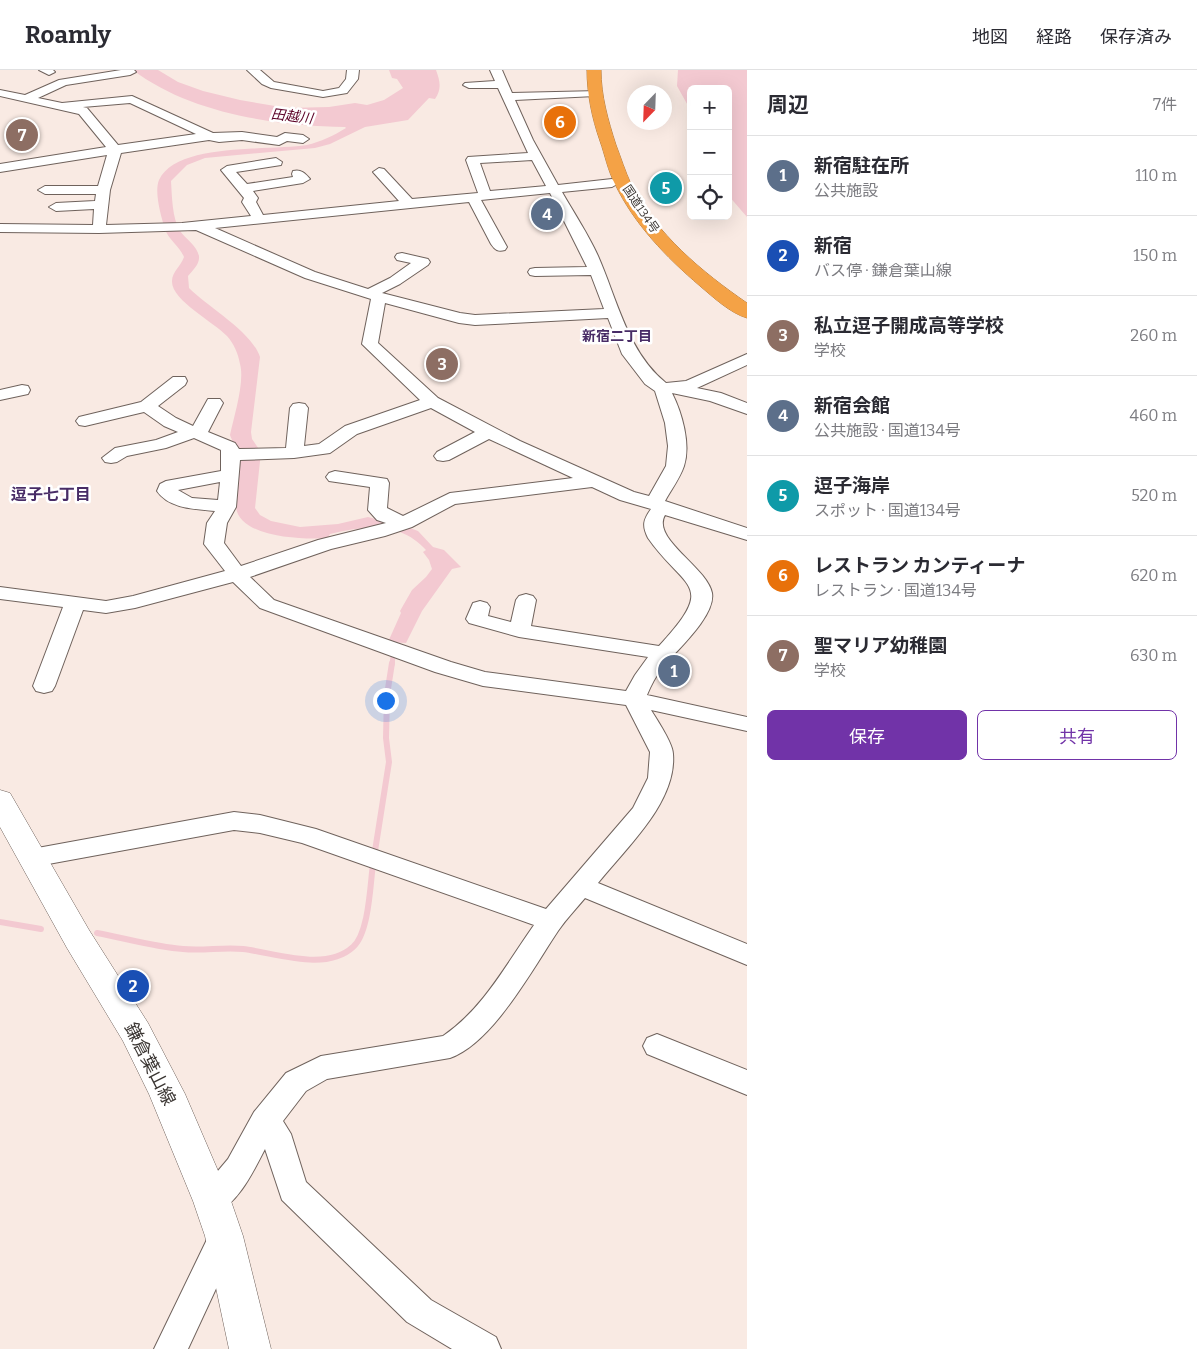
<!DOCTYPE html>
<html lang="ja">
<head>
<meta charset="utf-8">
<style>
  :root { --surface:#fff; --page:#f7f7f7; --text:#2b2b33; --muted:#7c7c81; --line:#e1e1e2; --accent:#7133a8 }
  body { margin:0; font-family:Bitter,"Noto Sans JP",serif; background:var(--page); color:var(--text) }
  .controls { position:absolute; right:15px; top:15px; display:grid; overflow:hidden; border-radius:8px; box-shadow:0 5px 20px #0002 }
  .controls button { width:45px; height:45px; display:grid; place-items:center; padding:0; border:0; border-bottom:1px solid var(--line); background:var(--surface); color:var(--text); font:25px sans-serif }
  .compass { position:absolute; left:627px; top:15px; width:45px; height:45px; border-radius:50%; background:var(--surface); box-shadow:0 5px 20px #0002; rotate:203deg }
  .you { position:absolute; left:385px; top:630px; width:18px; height:18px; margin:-12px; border:4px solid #fff; border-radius:50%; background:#1a73e8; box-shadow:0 0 0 8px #1a73e833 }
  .badge { display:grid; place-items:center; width:32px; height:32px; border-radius:50%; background:var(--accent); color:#fff; font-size:16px; font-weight:700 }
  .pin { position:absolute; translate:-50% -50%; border:2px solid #fff; box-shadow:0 1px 5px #0006 }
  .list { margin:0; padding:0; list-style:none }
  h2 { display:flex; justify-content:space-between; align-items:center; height:65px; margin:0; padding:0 20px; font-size:21px }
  h2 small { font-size:16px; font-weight:400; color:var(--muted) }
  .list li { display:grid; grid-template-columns:32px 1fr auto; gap:15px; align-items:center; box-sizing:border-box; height:80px; padding:0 20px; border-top:1px solid var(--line) }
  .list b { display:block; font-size:19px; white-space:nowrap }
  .list p { margin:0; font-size:16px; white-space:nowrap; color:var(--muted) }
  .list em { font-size:16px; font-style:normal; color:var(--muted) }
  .actions { display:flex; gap:10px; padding:15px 20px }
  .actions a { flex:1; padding:11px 0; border:1px solid var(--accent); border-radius:8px; text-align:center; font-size:18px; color:var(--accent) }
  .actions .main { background:var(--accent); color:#fff }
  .icon { flex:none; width:28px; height:28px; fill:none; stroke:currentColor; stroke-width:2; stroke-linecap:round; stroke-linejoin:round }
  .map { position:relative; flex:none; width:747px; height:1279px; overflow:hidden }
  header { display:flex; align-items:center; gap:30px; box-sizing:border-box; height:70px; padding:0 25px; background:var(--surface); border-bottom:1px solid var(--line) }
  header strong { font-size:24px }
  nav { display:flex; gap:28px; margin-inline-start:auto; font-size:18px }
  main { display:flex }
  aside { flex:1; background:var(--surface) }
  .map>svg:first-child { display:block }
  .water { fill:#f3c9d1 }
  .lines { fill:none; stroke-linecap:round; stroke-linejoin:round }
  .stream-far1 { stroke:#f3c9d1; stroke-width:5 }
  .stream { stroke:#f3c9d1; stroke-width:6 }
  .building { fill:#8c3431 }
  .street-casing { stroke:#6f625c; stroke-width:2 }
  .secondary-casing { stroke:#6f625c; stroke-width:1 }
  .highway-casing { stroke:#b47d40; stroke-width:1 }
  .street { fill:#fff; fill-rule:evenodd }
  .secondary { fill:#fff; fill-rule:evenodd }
  .highway { fill:#f4a246; fill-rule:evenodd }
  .labels { text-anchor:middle; stroke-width:5; stroke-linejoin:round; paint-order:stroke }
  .far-street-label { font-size:12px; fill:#3c3734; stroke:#fff }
  .far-water-label { font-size:14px; font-style:italic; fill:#5b0126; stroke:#fff }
  .far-neighbourhood-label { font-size:14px; font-weight:bold; fill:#482c66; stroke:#fff }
  .neighbourhood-label { font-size:16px; font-weight:bold; fill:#482c66; stroke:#fff }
  .near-street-label { font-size:18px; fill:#3c3734; stroke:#fff }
</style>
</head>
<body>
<header>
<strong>Roamly</strong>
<nav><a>地図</a><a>経路</a><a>保存済み</a></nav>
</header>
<main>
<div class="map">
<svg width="747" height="1279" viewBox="0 0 747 1279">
  <rect width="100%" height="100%" fill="#f9eae3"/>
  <path class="water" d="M133,0H158L178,12L203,21L240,30L287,38L329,37L355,33L367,35L384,30L403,18L397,9L392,8L389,0H436C440,11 442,19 435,29L429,28L408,50L365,57L330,74L315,78L205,88L187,95L171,111C172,126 172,148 180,161C186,169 197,176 199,186C200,194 192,201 188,206L189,218C208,237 252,262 260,287L251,362L252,369L261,382L255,438L260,445L271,451L300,457L338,454L368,447L410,458L418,461L433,477L444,480L461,497L452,499L422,541L406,573L388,572L401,543L400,541L412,520L426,507L432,499L429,490L423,482L426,480C400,451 364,456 330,464L328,468C305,470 239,468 236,437C235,419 241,400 238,382C238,377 232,372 230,365C234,346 245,312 240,294C238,283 234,274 227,266C214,252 171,230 172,211C172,202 181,196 184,187C180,177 168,169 165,159C161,146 154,122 159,110C177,72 271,81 307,75C320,72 335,65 346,58L345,57C275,56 189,43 133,0Z
    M678,0H747V147L728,125V19H691V41L677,16Z"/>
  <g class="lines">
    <path class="stream-far1" d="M392,595L393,586"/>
    <path class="stream" d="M375,781L389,692L386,668L387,625L392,593
      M0,852L41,859
      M97,863C125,868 154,877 183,879C203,881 223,877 243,879C276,883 326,902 353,877C369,863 370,816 373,794"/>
  </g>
  <path class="building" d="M670,592L689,599L678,610L661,603Z"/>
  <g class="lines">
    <defs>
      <path id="street" d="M39,0H53L55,2L49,5Z
        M121,0H134L136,2L130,5L66,15L38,28L62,33L132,26L213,63L242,62L277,67L285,63L303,65L309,69L303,73L287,71L279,75L242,70L219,72L209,70L121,83L110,120L106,155L182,153L251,146L242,132L244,128L221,100L227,96L276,88L282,92L281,95L236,102L247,114L293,107L292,104L293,101C301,99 305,103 310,109L303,113L253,121L258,128L256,132L263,145L399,131L373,102L379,98L384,99L412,129L478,123L466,90L468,87L528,83L498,18H469L463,15L465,13L495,11L490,0H502L512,23L599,21L601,23L595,26L515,30L533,70L558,115L612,109L619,113L612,117L562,122C574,143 588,164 598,186C617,229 628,283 666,313L686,311L747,284V295L697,318L721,323L747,333V344L710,331L672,323C682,343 691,374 684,396C680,408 671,420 665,431L747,458V470L665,445C651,469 707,497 712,523C716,546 676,581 662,598C656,606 651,615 647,625L747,647V661L651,640C657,650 673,673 673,684C677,732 626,778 598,813L747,874V895L585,828C576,839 566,849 558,861C533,898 493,973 450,988L327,1009L306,1021L283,1051L291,1064L306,1112L431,1230L496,1267L501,1279H452L407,1252L282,1130L265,1079C253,1102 238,1135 212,1145L201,1141L196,1131L201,1121L228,1089L254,1042L286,1003L321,986L443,966C483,939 507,893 534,855L302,773L260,763L234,760L32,797L23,794L19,788L23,782L32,779L234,742L260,745L316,759L546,839L633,738L648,708L650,682L626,635L483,616L435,602L260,538L233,512L135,538L106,543L83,540L55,616L52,621L44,623L36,621L33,616L63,537L0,529V517L106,531L133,526L225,501L204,474L207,453L215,441C196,439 169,439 157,421L160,414L166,411L221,401V380L194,368L166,378L127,386L117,392L111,393L105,392L102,388L115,378L156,370L178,362L164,356L144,342L85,356L79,355L76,351L79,347L141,332L173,307H185L187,311L185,315L158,336L176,348L193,356L208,329H220L223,333L208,362L235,373L239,379L286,378L290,338L293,334L299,333L305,334L308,338L304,376L319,374L345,356L420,330L362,274L371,229L305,208L196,160L99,163L0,162V154L93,155L94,139L56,141L49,137L56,133L95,131L96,124H45L38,120L45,116H98L107,85L0,102V94L106,77L79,44L0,26V20L25,25L59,10ZM130,33L196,64L118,75L87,38L83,37ZM532,90L546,116L490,121L480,93ZM550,123L587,197L535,198L530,199L528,202L530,205L535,206L591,205L604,239L475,245L460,243L382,223L400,214L428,195L430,192L428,189L402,183L397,184L395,187L397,190L411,193L390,208L368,219L315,202L215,158L469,132L491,174C495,180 498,182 505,180L507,177L481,130ZM385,233L459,253L475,255L608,248L622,284L645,314L655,321L665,353L668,376L666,396L649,426L634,422L520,371L438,328L378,273ZM431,338L475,362L437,382L434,386L437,390L443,391L449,390L489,369L573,408L450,423L403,446L387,438L389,413L387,409L335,401L329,403L326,407L329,411L370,417L368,440L377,450L386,453L318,470L241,496L224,473L227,453L236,437L240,390L294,388L330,383L357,364ZM220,412L218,430L192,428L178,420ZM592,417L620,430L651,439C643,450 642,456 648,468C685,521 718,512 659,576L531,556L536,530L533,526L526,524L519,526L516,530L511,552L488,546L490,537L487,533L480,531L473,533L466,549L469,553L519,567L648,587L635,605L626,621L485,602L451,592L274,530L250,507L331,479L385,466L412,457L455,434Z
        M247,0H260L274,12L323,21L339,18L346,9L347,0H359L358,9L347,23L323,27L271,18L262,14Z
        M22,315L28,316L30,320L28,324L0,330V320Z
        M657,964L747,1000V1025L647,984L643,976L647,968Z
        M224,1152L235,1157L240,1167L188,1279H154L213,1157Z"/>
      <path id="secondary" d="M0,720L10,723L89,860L148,953L185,1024L231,1131L243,1166L271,1279H229L205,1166L193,1131L149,1024L123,971L67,878L0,757Z"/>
      <path id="highway" d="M587,0H601C601,26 608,50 616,75C621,88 625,101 631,114C656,164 702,202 747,233V248C730,243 713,227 700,216C666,187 634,154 615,114C608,101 605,85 600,71C592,48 587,24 587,0Z"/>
    </defs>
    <use href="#street" class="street-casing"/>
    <use href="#secondary" class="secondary-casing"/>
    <use href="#highway" class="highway-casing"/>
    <use href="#street" class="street"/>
    <use href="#secondary" class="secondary"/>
    <use href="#highway" class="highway"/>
  </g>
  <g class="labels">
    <g class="far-street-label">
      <text transform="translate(641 139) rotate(56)" y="4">国道134号</text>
    </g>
    <g class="far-water-label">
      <text transform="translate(292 46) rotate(7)" y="5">田越川</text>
    </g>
    <g class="far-neighbourhood-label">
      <text x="617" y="271">新宿二丁目</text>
    </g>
    <g class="neighbourhood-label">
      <text x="51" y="430">逗子七丁目</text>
    </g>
    <g class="near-street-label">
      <text transform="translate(150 994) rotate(63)" y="6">鎌倉葉山線</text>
    </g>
  </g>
</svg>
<div class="controls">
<button>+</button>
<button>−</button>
<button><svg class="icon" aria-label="locate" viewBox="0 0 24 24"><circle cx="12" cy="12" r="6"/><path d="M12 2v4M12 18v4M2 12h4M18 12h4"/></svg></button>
</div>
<svg class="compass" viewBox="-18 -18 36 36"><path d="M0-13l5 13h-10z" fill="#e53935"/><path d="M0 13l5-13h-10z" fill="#7c7c81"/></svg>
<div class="you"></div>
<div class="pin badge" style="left:674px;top:601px;background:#5c6f8a">1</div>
<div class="pin badge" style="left:133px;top:916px;background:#1a4fb4">2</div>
<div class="pin badge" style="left:442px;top:294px;background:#8d6e63">3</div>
<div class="pin badge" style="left:547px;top:144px;background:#5c6f8a">4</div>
<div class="pin badge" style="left:666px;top:118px;background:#0f9aa8">5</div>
<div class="pin badge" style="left:560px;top:52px;background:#e8710a">6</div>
<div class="pin badge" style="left:22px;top:65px;background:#8d6e63">7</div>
</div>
<aside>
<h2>周辺<small>7件</small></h2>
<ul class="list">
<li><span class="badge" style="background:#5c6f8a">1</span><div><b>新宿駐在所</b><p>公共施設</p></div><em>110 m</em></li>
<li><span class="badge" style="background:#1a4fb4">2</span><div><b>新宿</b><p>バス停 · 鎌倉葉山線</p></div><em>150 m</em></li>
<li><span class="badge" style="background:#8d6e63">3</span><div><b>私立逗子開成高等学校</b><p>学校</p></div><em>260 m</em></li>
<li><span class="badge" style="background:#5c6f8a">4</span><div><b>新宿会館</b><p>公共施設 · 国道134号</p></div><em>460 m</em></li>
<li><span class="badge" style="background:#0f9aa8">5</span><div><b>逗子海岸</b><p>スポット · 国道134号</p></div><em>520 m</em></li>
<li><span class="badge" style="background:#e8710a">6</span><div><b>レストラン カンティーナ</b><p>レストラン · 国道134号</p></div><em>620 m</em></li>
<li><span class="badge" style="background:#8d6e63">7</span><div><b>聖マリア幼稚園</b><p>学校</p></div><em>630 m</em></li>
</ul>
<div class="actions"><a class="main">保存</a><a>共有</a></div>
</aside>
</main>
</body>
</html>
